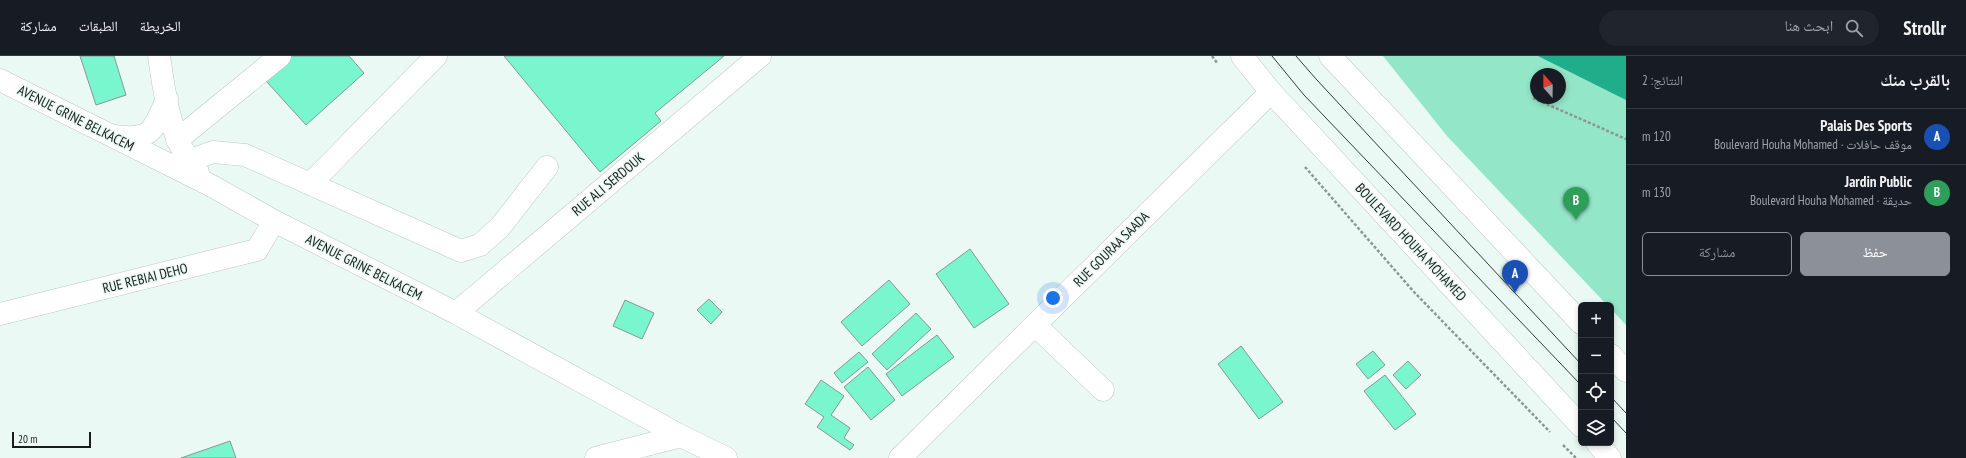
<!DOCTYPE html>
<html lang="ar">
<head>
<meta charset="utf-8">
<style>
  :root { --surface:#171b24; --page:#20242c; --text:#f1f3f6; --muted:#9ea1a6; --line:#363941; --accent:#8c9099 }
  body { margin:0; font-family:"PT Sans Narrow","Noto Naskh Arabic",sans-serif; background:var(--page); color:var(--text); direction:rtl }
  .controls { position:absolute; right:12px; bottom:12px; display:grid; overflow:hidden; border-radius:6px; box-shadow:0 2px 6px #0003 }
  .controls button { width:36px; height:36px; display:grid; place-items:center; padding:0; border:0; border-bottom:1px solid var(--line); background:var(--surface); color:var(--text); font:20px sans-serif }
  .compass { position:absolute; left:1530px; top:12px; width:36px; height:36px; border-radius:50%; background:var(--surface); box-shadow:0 2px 6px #0003; rotate:339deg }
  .scale { position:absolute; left:12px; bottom:10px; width:79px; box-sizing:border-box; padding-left:4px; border:2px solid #181d1b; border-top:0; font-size:11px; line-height:14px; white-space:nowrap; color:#181d1b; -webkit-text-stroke:3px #eaf9f3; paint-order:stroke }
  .you { position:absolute; left:1053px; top:242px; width:14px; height:14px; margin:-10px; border:3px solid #fff; border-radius:50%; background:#1a73e8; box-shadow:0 0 0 6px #1a73e833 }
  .badge { display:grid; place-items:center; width:26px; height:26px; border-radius:50%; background:var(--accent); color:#fff; font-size:13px; font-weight:700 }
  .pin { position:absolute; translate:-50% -33px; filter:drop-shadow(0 1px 2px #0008) }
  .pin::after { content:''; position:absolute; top:21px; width:14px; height:12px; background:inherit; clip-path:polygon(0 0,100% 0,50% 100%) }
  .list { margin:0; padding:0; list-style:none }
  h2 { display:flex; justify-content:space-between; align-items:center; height:52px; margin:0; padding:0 16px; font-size:17px }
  h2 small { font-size:13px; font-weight:400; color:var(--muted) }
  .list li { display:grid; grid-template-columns:26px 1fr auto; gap:12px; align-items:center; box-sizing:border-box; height:56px; padding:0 16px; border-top:1px solid var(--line) }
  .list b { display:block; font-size:15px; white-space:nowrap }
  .list p { margin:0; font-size:13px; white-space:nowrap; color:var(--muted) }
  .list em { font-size:13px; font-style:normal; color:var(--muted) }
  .actions { display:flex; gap:8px; padding:12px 16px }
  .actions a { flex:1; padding:9px 0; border:1px solid var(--accent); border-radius:6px; text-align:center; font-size:14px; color:var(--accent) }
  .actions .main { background:var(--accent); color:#fff }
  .icon { flex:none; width:22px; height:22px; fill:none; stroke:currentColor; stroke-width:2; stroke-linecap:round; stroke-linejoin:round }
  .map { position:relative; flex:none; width:1626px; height:402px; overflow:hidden; direction:ltr }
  header { display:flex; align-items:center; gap:24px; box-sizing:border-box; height:56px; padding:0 20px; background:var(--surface); border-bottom:1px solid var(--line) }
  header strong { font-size:19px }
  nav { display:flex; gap:22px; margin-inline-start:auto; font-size:14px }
  .search { width:280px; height:36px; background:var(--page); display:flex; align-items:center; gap:10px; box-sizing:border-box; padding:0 14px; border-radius:22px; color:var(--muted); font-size:15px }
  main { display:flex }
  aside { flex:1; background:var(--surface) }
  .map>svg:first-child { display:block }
  .green { fill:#94e6c9; fill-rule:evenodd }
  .water { fill:#20ae8a }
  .building { fill:#7af6cf; stroke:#8a9792 }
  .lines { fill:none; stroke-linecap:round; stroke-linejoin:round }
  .minor-casing { stroke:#bbc9c4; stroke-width:23 }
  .major-casing { stroke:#bbc9c4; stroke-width:23 }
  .path { stroke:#8c9793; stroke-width:2.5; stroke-dasharray:3 2; stroke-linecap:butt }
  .minor { stroke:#fff; stroke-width:22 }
  .major { stroke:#fff; stroke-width:22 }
  .tram { stroke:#353b39; stroke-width:1 }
  .labels { text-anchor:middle; stroke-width:3; stroke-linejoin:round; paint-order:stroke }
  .street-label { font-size:14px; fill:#181d1b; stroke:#eaf9f3 }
</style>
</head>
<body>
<header>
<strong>Strollr</strong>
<div class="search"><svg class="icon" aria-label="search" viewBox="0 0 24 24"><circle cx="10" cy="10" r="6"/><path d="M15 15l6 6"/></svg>ابحث هنا</div>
<nav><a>الخريطة</a><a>الطبقات</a><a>مشاركة</a></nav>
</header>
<main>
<aside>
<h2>بالقرب منك<small>النتائج: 2</small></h2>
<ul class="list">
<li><span class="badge" style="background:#1a4fb4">A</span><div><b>Palais Des Sports</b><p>موقف حافلات · Boulevard Houha Mohamed</p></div><em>120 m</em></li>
<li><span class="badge" style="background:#2e9e5b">B</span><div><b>Jardin Public</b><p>حديقة · Boulevard Houha Mohamed</p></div><em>130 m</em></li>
</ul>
<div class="actions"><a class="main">حفظ</a><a>مشاركة</a></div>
</aside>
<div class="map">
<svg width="1626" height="402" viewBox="0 0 1626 402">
  <rect width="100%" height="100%" fill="#eaf9f3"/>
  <path class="green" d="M1383,0H1626V269L1611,253V249H1607L1447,80ZM1536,18H1560V42H1536Z"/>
  <path class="water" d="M1538,0H1626V44Z"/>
  <path class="building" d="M80,0H114L126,39L96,49Z
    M274,0H349L364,17L306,69L257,15Z
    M504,0H724L655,57L661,65L600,116Z
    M970,193L1009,248L974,272L936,218Z
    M889,224L910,248L862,290L841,266Z
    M709,243L722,256L711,268L697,254Z
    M625,244L654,257L642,283L613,270Z
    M916,257L931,273L887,314L872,298Z
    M937,279L954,301L902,340L886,318Z
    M1241,290L1283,346L1259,363L1218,308Z
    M1373,295L1385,309L1368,323L1356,308Z
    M859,296L868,306L842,327L834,317Z
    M1408,305L1421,319L1406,333L1393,319Z
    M868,311L895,344L871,364L844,331Z
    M1385,319L1416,358L1395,374L1364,335Z
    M821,324L844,340L831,359L850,372L844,382L854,389L850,394L817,371L824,361L805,348Z
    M230,385L236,402H181Z"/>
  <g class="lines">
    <defs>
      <path id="minor" d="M159,0C165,41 170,85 198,116
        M0,24L210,129L274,165L456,257L681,380L726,402
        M114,80C152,85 153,75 167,43
        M177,84L280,0
        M188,105L213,96L245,99L461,195L480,189L500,171L547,111
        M310,128L436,0
        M456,257L760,0
        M0,258L257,194L274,165
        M1035,269L1103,334
        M596,402L681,380
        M900,402L1271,36"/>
      <path id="major" d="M1242,0L1271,36L1581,370
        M1330,0L1581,267
        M1611,299L1626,315
        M1597,387L1610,402"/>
    </defs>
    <use href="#minor" class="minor-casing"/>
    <use href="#major" class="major-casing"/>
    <path class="path" d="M1212,0L1218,8
      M1533,42L1626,83
      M1305,111L1414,236L1550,376
      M1563,389L1576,402"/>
    <use href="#minor" class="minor"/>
    <use href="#major" class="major"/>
    <path class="tram" d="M1272,0L1304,39L1581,329
      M1296,0L1316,23L1581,308
      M1611,341L1626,357
      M1611,361L1626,377"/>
  </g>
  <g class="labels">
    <g class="street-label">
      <text transform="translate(76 62) rotate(27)" y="5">AVENUE GRINE BELKACEM</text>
      <text transform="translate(608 128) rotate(-40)" y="5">RUE ALI SERDOUK</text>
      <text transform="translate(1411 186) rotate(47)" y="5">BOULEVARD HOUHA MOHAMED</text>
      <text transform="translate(1111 193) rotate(-45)" y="5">RUE GOURAA SAADA</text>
      <text transform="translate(364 211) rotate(27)" y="5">AVENUE GRINE BELKACEM</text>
      <text transform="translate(145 222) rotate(-14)" y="5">RUE REBIAI DEHO</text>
    </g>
  </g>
</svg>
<div class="controls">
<button>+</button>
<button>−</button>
<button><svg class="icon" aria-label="locate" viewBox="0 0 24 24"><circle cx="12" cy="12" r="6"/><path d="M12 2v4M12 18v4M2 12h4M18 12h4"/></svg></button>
<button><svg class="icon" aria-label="layers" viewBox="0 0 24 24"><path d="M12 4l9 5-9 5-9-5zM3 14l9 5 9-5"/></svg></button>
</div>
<svg class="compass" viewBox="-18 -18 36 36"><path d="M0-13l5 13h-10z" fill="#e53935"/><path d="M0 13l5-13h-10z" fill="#9ea1a6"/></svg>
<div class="scale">20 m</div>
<div class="you"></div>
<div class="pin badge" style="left:1515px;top:237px;background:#1a4fb4">A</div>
<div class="pin badge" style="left:1576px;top:164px;background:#2e9e5b">B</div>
</div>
</main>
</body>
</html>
